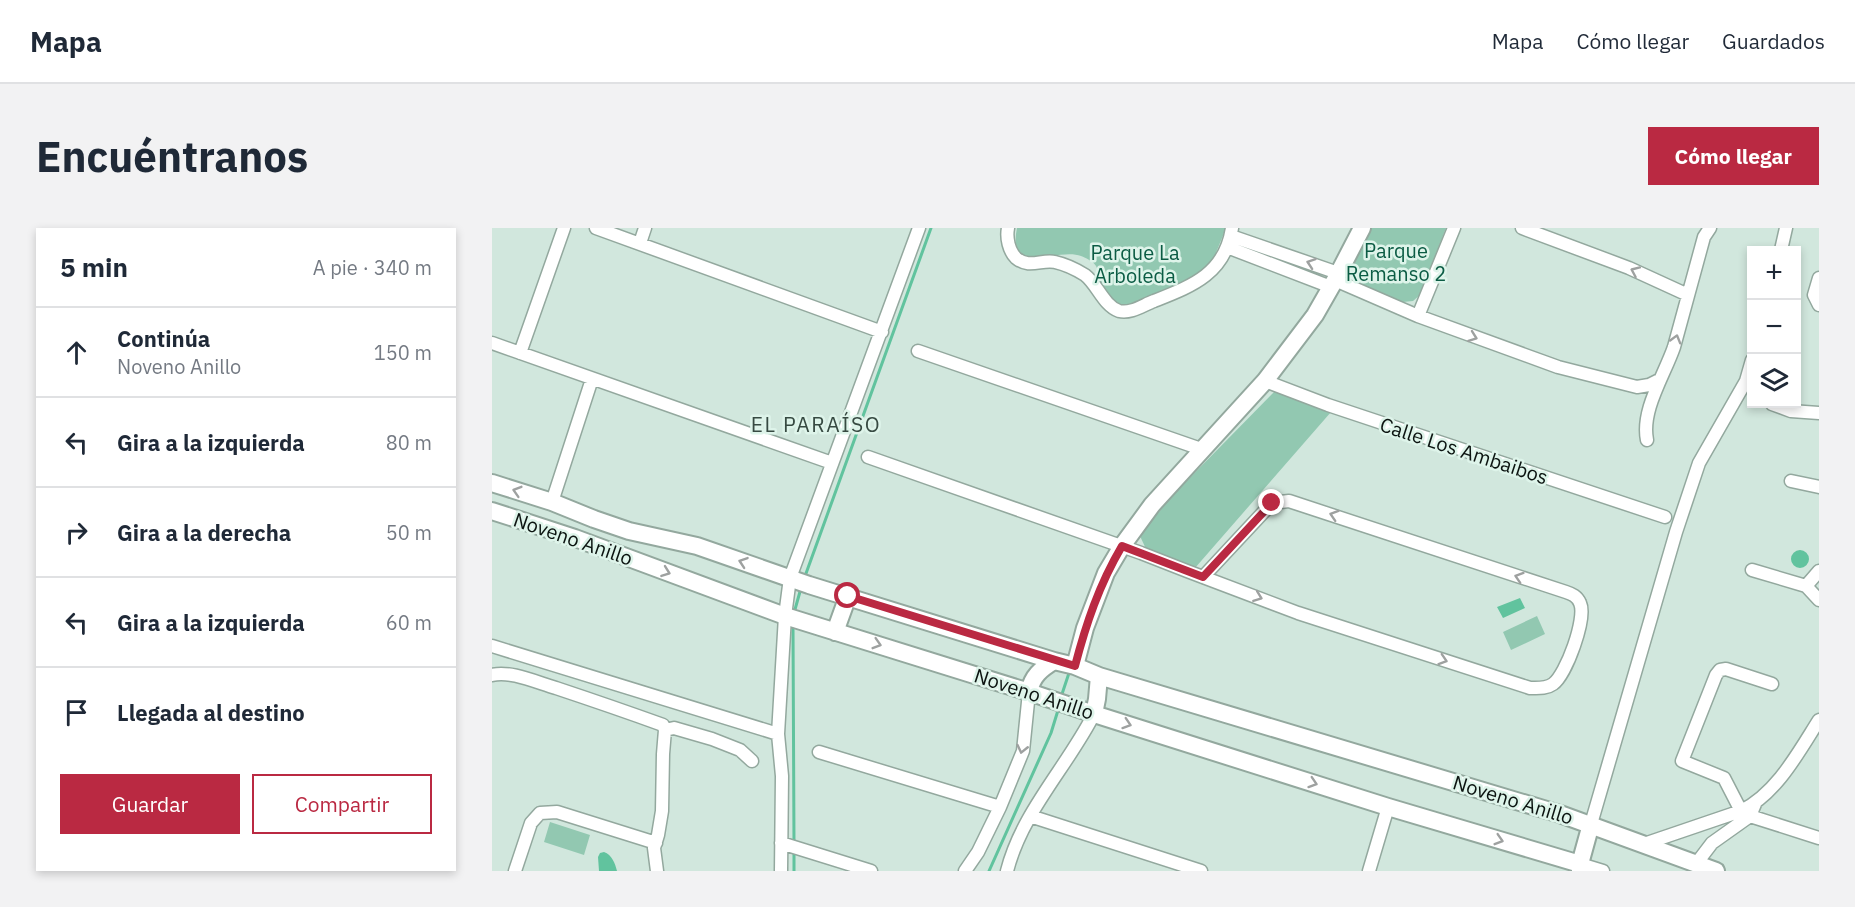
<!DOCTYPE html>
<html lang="es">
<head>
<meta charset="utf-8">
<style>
  :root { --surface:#fff; --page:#f2f2f3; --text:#1f2937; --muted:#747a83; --line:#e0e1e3; --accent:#ba2942 }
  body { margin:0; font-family:"IBM Plex Sans",sans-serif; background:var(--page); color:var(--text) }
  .controls { position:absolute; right:18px; top:18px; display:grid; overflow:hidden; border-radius:0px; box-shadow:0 3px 9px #0003 }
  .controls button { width:54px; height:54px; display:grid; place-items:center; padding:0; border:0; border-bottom:2px solid var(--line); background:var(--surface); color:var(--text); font:30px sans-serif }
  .stop { position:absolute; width:18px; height:18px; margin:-14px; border:4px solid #ba2942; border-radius:50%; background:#fff }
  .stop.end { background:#ba2942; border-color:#fff; box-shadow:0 2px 6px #0008 }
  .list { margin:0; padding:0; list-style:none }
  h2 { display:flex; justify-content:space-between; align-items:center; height:78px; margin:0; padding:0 24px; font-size:26px }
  h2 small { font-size:20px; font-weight:400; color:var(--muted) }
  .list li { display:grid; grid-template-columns:39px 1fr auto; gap:18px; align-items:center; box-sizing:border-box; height:90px; padding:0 24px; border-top:2px solid var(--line) }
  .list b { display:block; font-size:22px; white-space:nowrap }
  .list p { margin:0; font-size:20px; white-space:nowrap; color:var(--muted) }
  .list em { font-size:20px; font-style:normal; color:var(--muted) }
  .actions { display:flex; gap:12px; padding:18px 24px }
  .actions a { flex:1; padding:14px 0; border:2px solid var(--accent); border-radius:0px; text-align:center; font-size:21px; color:var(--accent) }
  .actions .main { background:var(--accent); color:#fff }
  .icon { flex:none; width:33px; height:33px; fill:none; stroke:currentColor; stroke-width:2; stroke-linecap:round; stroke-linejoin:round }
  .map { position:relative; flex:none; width:1327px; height:643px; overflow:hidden; border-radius:0px }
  header { display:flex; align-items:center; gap:36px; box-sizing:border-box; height:84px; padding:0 30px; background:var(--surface); border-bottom:2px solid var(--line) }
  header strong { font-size:28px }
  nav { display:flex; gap:33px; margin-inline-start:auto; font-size:21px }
  .intro { display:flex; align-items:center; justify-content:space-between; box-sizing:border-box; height:144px; padding:0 36px }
  h1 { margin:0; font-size:42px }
  .button { padding:15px 27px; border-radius:0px; background:var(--accent); color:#fff; font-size:21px; font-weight:700 }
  main { display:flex; gap:36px; padding:0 36px }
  aside { flex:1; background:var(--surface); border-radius:0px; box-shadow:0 3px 9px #0003 }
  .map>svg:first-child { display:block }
  .green { fill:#92c8b1 }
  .water { fill:#61c39e }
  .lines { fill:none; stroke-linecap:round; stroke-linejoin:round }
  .stream { stroke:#61c39e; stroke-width:3 }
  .street-casing { stroke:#93a89e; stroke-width:15 }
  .secondary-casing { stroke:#93a89e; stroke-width:20 }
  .street { stroke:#fff; stroke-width:12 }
  .secondary { stroke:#fff; stroke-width:16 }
  .oneway { stroke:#9ea1a0 }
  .route { stroke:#ba2942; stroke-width:8 }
  .labels { text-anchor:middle; stroke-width:5; stroke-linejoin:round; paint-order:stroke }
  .park-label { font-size:20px; fill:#0b5c44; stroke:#def4ea }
  .street-label { font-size:20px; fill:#0c1411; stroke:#def4ea }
  .neighbourhood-label { font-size:21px; letter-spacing:1.5px; fill:#374a42; stroke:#def4ea }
</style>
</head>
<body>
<header>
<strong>Mapa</strong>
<nav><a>Mapa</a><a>Cómo llegar</a><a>Guardados</a></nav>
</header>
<div class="intro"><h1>Encuéntranos</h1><a class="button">Cómo llegar</a></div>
<main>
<aside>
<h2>5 min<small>A pie · 340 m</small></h2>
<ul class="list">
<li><svg class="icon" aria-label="ahead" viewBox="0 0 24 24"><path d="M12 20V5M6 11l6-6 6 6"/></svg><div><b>Continúa</b><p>Noveno Anillo</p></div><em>150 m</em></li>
<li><svg class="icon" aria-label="left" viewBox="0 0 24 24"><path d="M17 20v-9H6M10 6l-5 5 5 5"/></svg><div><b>Gira a la izquierda</b></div><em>80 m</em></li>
<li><svg class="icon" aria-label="right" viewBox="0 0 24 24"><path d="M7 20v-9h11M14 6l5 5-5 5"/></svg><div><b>Gira a la derecha</b></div><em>50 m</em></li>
<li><svg class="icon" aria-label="left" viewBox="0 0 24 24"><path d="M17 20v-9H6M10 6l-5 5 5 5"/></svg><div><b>Gira a la izquierda</b></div><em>60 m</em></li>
<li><svg class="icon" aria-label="arrive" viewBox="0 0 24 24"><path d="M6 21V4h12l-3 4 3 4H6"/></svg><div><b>Llegada al destino</b></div></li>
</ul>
<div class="actions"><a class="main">Guardar</a><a>Compartir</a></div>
</aside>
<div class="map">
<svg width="1327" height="643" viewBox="0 0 1327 643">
  <rect width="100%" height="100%" fill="#d1e7dd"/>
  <path class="green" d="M525,0H734L719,37L705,48L640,78C625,79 613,70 609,56C607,50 607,43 604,38C601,33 594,30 589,28C566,19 515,50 525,0Z
    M877,0H954L928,67L921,73L911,74L865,54C853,38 871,15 877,0Z
    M783,163L839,184L703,340L654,321L648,308L677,271Z
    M1045,388L1053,406L1019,422L1011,404Z
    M58,594L98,607L92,627L52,614Z"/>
  <path class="water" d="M1299 331a9 9 0 1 1 18 0a9 9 0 1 1-18 0Z
    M1028,370L1033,380L1011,390L1005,379Z
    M112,624C120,627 123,635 125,643H107L106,629L108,625Z"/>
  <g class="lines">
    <path class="stream" d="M312,351L439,0
      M302,385L309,360
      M301,398L302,616
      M569,469L578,442
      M302,623V643
      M497,643L559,505L567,479"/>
    <defs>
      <path id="street" d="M104,0L390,104
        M516,0C514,10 517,23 524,30C537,41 550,31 563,34C572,36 585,42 593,47C605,56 612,78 627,83C639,86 651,77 662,73C700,58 733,46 740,0
        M1030,0L1137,40L1196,67
        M739,8L846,45
        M148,15L153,0
        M735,19L839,59
        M1289,22L1294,0
        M1327,50L1322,67L1327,77
        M843,52L926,88L1066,139L1145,159L1157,157L1167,152
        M926,88L962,0
        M0,115L340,235
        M426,123L712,222
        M28,125L72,0
        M773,153L836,177L1173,289
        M1280,176L1299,183L1327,185
        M1155,212C1149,182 1172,148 1182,119L1212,9L1218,0
        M376,229L649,325L695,343L806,385L1038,460C1046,460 1054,461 1061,456C1074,447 1095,390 1088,375C1085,368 1080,366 1074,364L797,273L780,275L711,349
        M1299,253L1327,259
        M60,274L100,151
        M1260,342L1314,358L1327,372
        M1314,358L1327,343
        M0,418L286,506
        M0,447C18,442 46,455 64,460C100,472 135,484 171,497L173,502
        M327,524L508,579
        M1249,583L1232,550L1190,533L1224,447L1228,442L1234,441L1280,456
        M538,588L709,643
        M1258,588L1327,610
        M1099,596L1184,304L1207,235L1254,153L1260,132
        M289,615L379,643
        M1152,616L1249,583C1285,565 1306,525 1327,492
        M1204,636L1220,615L1258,588L1263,576
        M1086,642L1088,636L1111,643
        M23,643L39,595L48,585L65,584L164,615
        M165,643L162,620L166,607L170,583L171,526L173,502L182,500L220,511L248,522L260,533
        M289,643L290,548L286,506L293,388L298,350L427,0
        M473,643L486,624L508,579L531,523L537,464
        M515,643C530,584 575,539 602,486
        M877,643L896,579"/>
      <path id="secondary" d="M0,255L60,274L102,291L137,303L205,318L317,357L562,433
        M0,283L83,310L293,388L537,464L602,486L896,579L1088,636L1099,596
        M343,404L356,368
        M583,438L593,400L614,345L630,318L660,277L773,153L823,87L843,52L870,0
        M607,448L1068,586L1224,643
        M537,464C540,448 549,441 562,433L583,438L607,448L605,471L602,486"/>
    </defs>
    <use href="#street" class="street-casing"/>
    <use href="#secondary" class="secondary-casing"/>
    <use href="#street" class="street"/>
    <use href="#secondary" class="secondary"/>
  </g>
  <defs><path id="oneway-chevron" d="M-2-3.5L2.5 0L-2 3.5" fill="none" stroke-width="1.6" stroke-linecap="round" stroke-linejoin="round" transform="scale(1.5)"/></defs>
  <g class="oneway">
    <use href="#oneway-chevron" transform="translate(819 35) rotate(-161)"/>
    <use href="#oneway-chevron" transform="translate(1143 43) rotate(-156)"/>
    <use href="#oneway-chevron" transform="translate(981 109) rotate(20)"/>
    <use href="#oneway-chevron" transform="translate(1184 111) rotate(-74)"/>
    <use href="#oneway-chevron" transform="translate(25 263) rotate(-163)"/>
    <use href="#oneway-chevron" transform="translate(842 287) rotate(-162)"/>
    <use href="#oneway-chevron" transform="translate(251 334) rotate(-161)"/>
    <use href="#oneway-chevron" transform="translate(174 344) rotate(20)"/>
    <use href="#oneway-chevron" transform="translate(1027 349) rotate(-162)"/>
    <use href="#oneway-chevron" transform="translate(766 369) rotate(21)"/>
    <use href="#oneway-chevron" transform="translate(385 416) rotate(17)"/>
    <use href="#oneway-chevron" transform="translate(951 432) rotate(18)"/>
    <use href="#oneway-chevron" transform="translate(635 496) rotate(18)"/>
    <use href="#oneway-chevron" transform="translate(530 521) rotate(103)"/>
    <use href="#oneway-chevron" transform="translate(821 555) rotate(18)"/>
    <use href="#oneway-chevron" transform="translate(1007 612) rotate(17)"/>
  </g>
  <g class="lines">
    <path class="route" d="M356,368L583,438C594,396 607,357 630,318L711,349L780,275"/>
  </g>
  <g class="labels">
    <g class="park-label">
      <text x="904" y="30">Parque<tspan x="904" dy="23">Remanso 2</tspan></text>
      <text x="643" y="32">Parque La<tspan x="643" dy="23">Arboleda</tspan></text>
    </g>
    <g class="street-label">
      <text transform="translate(972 223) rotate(18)" y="7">Calle Los Ambaibos</text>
      <text transform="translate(81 311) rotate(19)" y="7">Noveno Anillo</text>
      <text transform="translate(542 466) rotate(18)" y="7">Noveno Anillo</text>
      <text transform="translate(1021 572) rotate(17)" y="7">Noveno Anillo</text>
    </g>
    <g class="neighbourhood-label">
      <text x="324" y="204">EL PARAÍSO</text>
    </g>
  </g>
</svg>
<div class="controls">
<button>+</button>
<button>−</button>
<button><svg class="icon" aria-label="layers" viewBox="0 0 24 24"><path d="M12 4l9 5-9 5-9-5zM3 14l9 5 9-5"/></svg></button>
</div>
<div class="stop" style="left:356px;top:368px"></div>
<div class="stop end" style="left:780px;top:275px"></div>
</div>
</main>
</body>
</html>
